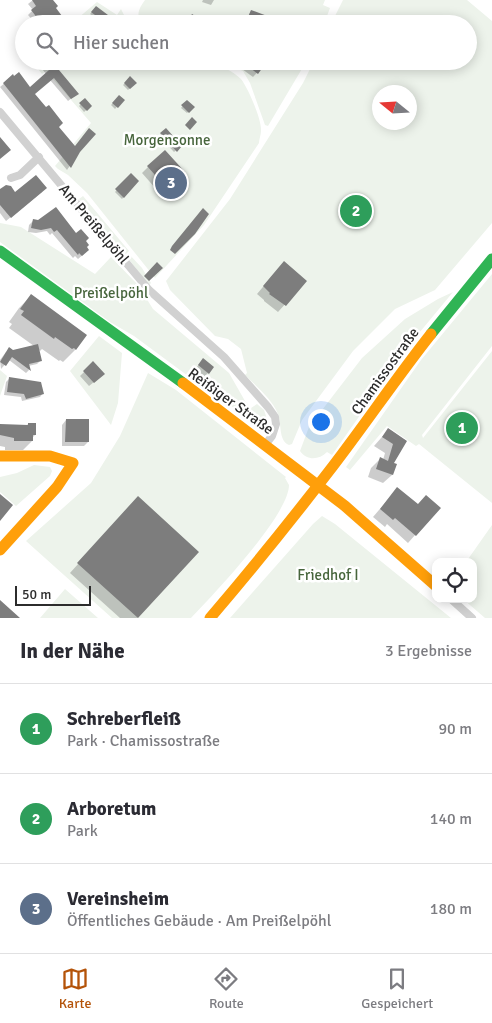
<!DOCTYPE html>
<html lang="de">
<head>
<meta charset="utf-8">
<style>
  :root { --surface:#fff; --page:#f2f2f3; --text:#2b2b33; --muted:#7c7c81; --line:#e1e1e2; --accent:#b45309 }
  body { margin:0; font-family:Signika,sans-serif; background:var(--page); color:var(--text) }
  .controls { position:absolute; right:15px; bottom:15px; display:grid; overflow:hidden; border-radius:10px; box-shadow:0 2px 12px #0003 }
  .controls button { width:45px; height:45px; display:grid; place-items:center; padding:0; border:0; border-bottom:1px solid var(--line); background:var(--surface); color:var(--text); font:25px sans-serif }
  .compass { position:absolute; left:372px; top:85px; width:45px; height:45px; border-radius:50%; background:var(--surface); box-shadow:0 2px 12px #0003; rotate:288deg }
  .scale { position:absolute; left:15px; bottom:12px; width:76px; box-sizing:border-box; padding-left:5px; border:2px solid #2c2c2c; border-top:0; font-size:14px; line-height:18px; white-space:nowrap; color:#2c2c2c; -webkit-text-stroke:4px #fff; paint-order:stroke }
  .you { position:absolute; left:320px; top:421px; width:18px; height:18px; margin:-12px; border:4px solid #fff; border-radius:50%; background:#1a73e8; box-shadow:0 0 0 8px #1a73e833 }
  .badge { display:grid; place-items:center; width:32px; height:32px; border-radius:50%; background:var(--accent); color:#fff; font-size:16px; font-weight:700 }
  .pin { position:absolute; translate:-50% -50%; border:2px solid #fff; box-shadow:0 1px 5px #0006 }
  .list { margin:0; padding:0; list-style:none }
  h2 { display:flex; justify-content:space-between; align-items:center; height:65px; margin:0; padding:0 20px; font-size:21px }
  h2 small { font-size:16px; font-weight:400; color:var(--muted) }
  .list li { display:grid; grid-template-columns:32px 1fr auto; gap:15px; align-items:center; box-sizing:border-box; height:90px; padding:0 20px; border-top:1px solid var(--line) }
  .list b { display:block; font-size:19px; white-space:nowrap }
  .list p { margin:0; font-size:16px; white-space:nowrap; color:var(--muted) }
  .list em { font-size:16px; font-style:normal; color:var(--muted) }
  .icon { flex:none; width:28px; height:28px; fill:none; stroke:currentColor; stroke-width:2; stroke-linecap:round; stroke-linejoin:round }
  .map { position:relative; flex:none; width:492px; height:618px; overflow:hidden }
  .search { position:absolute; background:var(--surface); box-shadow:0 2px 12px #0003; left:15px; right:15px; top:15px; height:55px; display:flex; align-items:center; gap:12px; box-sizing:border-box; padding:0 18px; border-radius:28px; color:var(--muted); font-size:19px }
  .sheet { height:335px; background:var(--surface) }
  nav { display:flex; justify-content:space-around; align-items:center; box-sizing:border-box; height:70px; border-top:1px solid var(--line); background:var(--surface); font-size:14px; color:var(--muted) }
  nav a { display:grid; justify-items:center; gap:2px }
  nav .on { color:var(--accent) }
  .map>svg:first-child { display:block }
  .green { fill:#edf3eb; fill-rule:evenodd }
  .shadow { fill:#0003 }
  .building { fill:#7d7d7d }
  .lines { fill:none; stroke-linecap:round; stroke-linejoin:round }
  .street { stroke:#d1d1d1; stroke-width:8 }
  .fast { stroke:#30b455; stroke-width:11 }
  .slow { stroke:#ff9f0a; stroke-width:11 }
  .labels { text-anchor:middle; stroke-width:5; stroke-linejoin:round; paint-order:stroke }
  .park-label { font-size:15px; fill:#47653c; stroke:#fff }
  .street-label { font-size:15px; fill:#2c2c2c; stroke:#fff }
</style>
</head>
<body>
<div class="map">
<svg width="492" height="618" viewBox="0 0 492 618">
  <rect width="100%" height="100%" fill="#fff"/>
  <path class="green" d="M145,0H325L323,5L330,8L324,24H146L139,19C137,11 141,6 145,0Z
    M343,0H467L492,21V223L435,290L395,309L353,351L302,420L292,444L289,445C278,440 282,424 278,414C272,399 257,387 245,375L247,373L241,349L228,339L215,336L170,290L166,281L230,199L303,83L314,61H468V24H331ZM380,92H410V122H380Z
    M97,2L117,15L121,9L124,15L137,24H71Z
    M32,61H210C220,66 233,71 241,79C248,88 262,120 261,131C261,135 259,139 259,143L204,225L155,278L87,193L68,175L58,169L55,166L91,123L46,71L42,74Z
    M222,61H304L306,62L268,126L265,125L250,83L243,71Z
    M83,196L129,251L125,255L79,199Z
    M0,223L21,227L95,274L111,257L138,285L153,309L229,373L245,401L251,408L257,404L264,410L268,422L263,427L207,390L134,336L110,322L0,242Z
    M129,254L142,268L151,283L149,285L127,257Z
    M492,274V346L422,435L423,438L492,351V503L419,444L416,446L387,426L350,470L346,467L421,360Z
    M453,292L410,344L332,455L327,452C319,460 307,461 300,451L309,427L362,358L405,319L438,299Z
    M99,336L122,353L118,403L111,425L70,371Z
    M0,370L7,376L0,396Z
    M148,373L176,390L286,477L285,478L289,485C289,515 214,594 191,618H112L26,541L91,483L120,436Z
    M34,465L50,467L52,471L50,476L16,506L0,492V477L17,473Z
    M322,516L335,524L451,618H230L313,524Z
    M492,525V618H485L463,599H473V562H466Z
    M65,589L98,618H40Z"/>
  <path class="shadow" d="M33,0H48L63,24H36L28,15L33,10L28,4Z
    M203,0H214L211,5L202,2Z
    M96,7L110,18L112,17L116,19L114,24H103L90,14Z
    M251,11L277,24H253L246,20Z
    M155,16L161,20L159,24H150Z
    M36,61H50L77,94L68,101L50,80L34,94L46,109L58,127L79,152L67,170L0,87L13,76L30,88L46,74Z
    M248,61L262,67L253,77L242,69Z
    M130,78L135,83L128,90L123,85Z
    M119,97L123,100L115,109L111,105Z
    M84,101L91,106L84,112L79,106Z
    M187,101L193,107L187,113L181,108Z
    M165,130L181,146L174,152L159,136Z
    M148,167L175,181L178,184L164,198L142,173Z
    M131,175L137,181L122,199L115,192Z
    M0,191L15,194L42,192L6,221L0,213Z
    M33,221L76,235L84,241V254L78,259L75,256L73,258L52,233L50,235L47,231L36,233L28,232L29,225Z
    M278,269L306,281L278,312L264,301V300L257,294Z
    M31,296L76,349L63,362L60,360L59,361L42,349L40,351L38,349L40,361L37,364L28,366L29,370L26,373L9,360L1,369L0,360L6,352L34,346L9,328L12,324L9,322L19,308Z
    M93,363L99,378L89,386L80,376Z
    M199,364L208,373L204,377L195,370Z
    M10,378L43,393L40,397L22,401L21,397L4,395L6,382Z
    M66,420L88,442L84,446H62V425Z
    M28,424L35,435L32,438V441L23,450H5V447L0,446V425L25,427Z
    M389,429L406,441L392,463L395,465L392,475L383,483L368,477L371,468L380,459L383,460L385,453L374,446Z
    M397,489L418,505L439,508L408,543L387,524L385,527L373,517Z
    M130,506L197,552L137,618H120L70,573Z"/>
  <path class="building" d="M32,0H53L58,6L56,8L68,24H42L31,10L36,6Z
    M96,6L120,24H107L91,12Z
    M251,10L286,23V24H266L248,17Z
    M192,14L208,24H186Z
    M241,61H256L263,67L258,74Z
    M51,62L60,69L59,70L79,94L71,99L54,78L35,94L46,107L49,105L63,123L59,127L75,146L89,128L96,134L80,152L71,168L3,83L13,74L14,76L19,72L30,87L49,70L47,68Z
    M130,76L137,83L130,89L124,83Z
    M119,95L125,100L118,108L112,103Z
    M85,98L92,106L87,111L79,103Z
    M187,100L195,107L189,113L181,105Z
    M192,117L197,122L190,130L185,125Z
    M166,128L182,146L177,152L160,133Z
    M0,137L11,150L0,159Z
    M165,150L185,172L177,180L180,184L171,193L147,166Z
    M131,173L139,181L124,198L115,189Z
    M36,175L47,188L11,218L0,205V189L6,185L11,186L15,192Z
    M56,207L76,233L81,229L89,238L86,241L89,245L87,247L89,250L82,256L79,253L78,255L57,230L54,232L51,228L41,230L31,228L33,219L38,220Z
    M203,208L209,214L195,234L175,254L170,250L172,246Z
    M284,261L307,281L286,306L269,294L270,293L263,286Z
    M157,262L163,268L149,281L144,276Z
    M31,294L87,335L76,350L74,348L72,349L55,337L54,339L21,315L24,311L20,309Z
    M38,344L42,361L29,364L31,371L12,357L6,366L0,362L9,347L13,350Z
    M203,358L214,367L209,374L198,365Z
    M93,361L105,374L94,383L83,371Z
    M9,377L41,382L44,394L26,399L24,394L7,392Z
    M66,419H89V442H65Z
    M28,423H36V435H33V441H14V438L0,435V424L28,425Z
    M388,428L407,441L394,463L397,464L393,475L376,469L380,457L388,461L393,444L382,437Z
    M397,487L418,504L426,495L441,508L416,536L395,518L393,520L380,509Z
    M0,494L13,505L0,521Z
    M138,496L199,552L138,618L77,563Z
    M0,600L20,618H0Z"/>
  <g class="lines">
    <path class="street" d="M0,112L149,290L224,357L268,407L275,417L276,424L272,436L265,445
      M11,178L20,175L39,157
      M451,599L472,618"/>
    <path class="fast" d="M0,251L183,383
      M431,334L492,259"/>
    <path class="slow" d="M183,383L345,506L436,586
      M0,456H50L73,463L57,487L0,550
      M210,618C252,569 293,518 333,466C366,423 397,377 431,334"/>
  </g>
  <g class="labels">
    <g class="park-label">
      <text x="167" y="145">Morgensonne</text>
      <text x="111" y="298">Preißelpöhl</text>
      <text x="328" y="580">Friedhof I</text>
    </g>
    <g class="street-label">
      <text transform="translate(94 224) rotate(50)" y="5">Am Preißelpöhl</text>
      <text transform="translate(385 371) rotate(-54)" y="5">Chamissostraße</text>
      <text transform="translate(231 401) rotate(36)" y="5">Reißiger Straße</text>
    </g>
  </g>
</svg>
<div class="controls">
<button><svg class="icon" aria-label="locate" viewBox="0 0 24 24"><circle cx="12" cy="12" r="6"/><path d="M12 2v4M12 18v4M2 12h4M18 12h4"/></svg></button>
</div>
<svg class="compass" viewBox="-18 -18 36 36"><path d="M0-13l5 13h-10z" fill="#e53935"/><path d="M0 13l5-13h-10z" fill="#7c7c81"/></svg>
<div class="scale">50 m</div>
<div class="you"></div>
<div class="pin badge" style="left:462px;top:428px;background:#2e9e5b">1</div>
<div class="pin badge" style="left:356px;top:211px;background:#2e9e5b">2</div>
<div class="pin badge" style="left:171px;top:183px;background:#5c6f8a">3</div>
<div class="search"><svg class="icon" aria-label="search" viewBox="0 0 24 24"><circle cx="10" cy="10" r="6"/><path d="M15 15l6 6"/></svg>Hier suchen</div>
</div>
<section class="sheet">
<h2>In der Nähe<small>3 Ergebnisse</small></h2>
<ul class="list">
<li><span class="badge" style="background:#2e9e5b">1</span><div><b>Schreberfleiß</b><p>Park · Chamissostraße</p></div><em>90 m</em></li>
<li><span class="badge" style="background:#2e9e5b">2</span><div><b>Arboretum</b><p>Park</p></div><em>140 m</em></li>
<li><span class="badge" style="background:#5c6f8a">3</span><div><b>Vereinsheim</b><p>Öffentliches Gebäude · Am Preißelpöhl</p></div><em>180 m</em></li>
</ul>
</section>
<nav>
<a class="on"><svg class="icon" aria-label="map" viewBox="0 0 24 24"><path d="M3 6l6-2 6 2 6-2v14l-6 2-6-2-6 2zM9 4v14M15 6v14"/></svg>Karte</a>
<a><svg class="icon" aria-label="directions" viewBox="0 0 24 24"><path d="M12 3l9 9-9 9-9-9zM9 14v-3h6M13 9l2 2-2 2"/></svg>Route</a>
<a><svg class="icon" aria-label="saved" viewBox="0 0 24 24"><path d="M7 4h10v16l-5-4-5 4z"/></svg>Gespeichert</a>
</nav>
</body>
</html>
